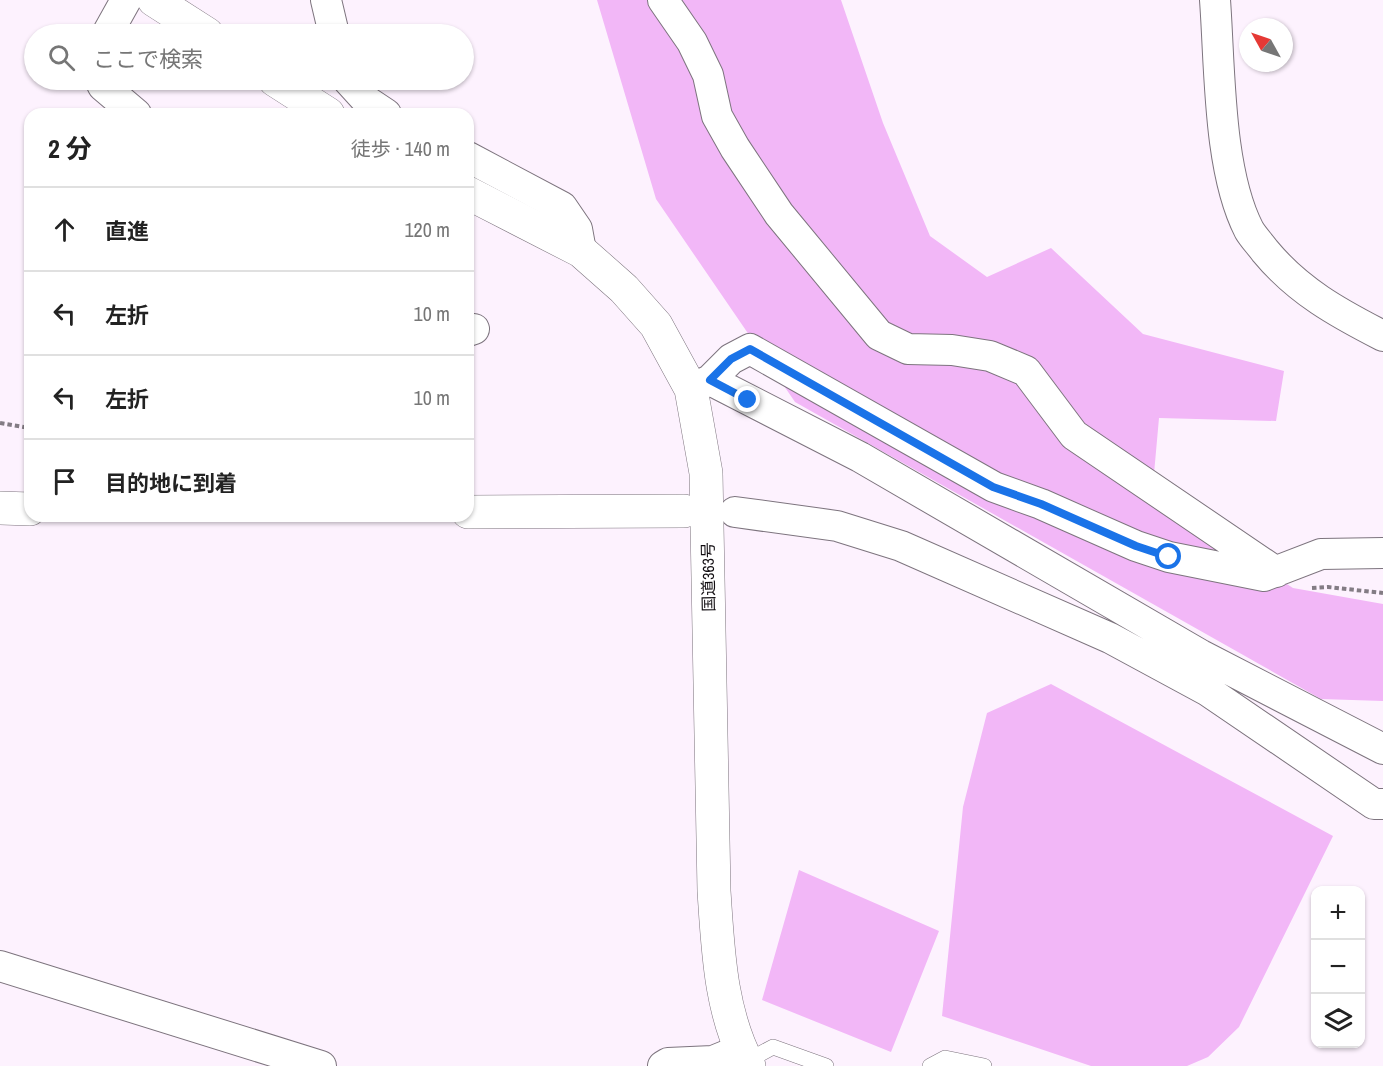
<!DOCTYPE html>
<html lang="ja">
<head>
<meta charset="utf-8">
<style>
  :root { --surface:#fff; --page:#f6f6f6; --text:#222; --muted:#767676; --line:#e0e0e0 }
  body { margin:0; font-family:"Archivo Narrow","Noto Sans JP",sans-serif; background:var(--page); color:var(--text) }
  .controls { position:absolute; right:18px; bottom:18px; display:grid; overflow:hidden; border-radius:12px; box-shadow:0 2px 4px #0004 }
  .controls button { width:54px; height:54px; display:grid; place-items:center; padding:0; border:0; border-bottom:2px solid var(--line); background:var(--surface); color:var(--text); font:30px sans-serif }
  .compass { position:absolute; left:1239px; top:18px; width:54px; height:54px; border-radius:50%; background:var(--surface); box-shadow:0 2px 4px #0004; rotate:310deg }
  .stop { position:absolute; width:18px; height:18px; margin:-14px; border:4px solid #1a73e8; border-radius:50%; background:#fff }
  .stop.end { background:#1a73e8; border-color:#fff; box-shadow:0 2px 6px #0008 }
  .list { margin:0; padding:0; list-style:none }
  h2 { display:flex; justify-content:space-between; align-items:center; height:78px; margin:0; padding:0 24px; font-size:26px }
  h2 small { font-size:20px; font-weight:400; color:var(--muted) }
  .list li { display:grid; grid-template-columns:39px 1fr auto; gap:18px; align-items:center; box-sizing:border-box; height:84px; padding:0 24px; border-top:2px solid var(--line) }
  .list b { display:block; font-size:22px; white-space:nowrap }
  .list em { font-size:20px; font-style:normal; color:var(--muted) }
  .icon { flex:none; width:33px; height:33px; fill:none; stroke:currentColor; stroke-width:2; stroke-linecap:round; stroke-linejoin:round }
  .map { position:relative; flex:none; width:1383px; height:1066px; overflow:hidden }
  .search { position:absolute; background:var(--surface); box-shadow:0 2px 4px #0004; left:24px; top:24px; width:450px; height:66px; display:flex; align-items:center; gap:15px; box-sizing:border-box; padding:0 21px; border-radius:33px; color:var(--muted); font-size:22px }
  .panel { position:absolute; background:var(--surface); box-shadow:0 2px 4px #0004; left:24px; top:108px; width:450px; height:414px; border-radius:18px }
  .map>svg:first-child { display:block }
  .green { fill:#f2b7f7 }
  .lines { fill:none; stroke-linecap:round; stroke-linejoin:round }
  .service-casing { stroke:#7d747e; stroke-width:16 }
  .minor-casing { stroke:#7d747e; stroke-width:32 }
  .tertiary-casing { stroke:#7d747e; stroke-width:34 }
  .trunk-casing { stroke:#7d747e; stroke-width:34 }
  .path { stroke:#837c84; stroke-width:4; stroke-dasharray:4.5 3; stroke-linecap:butt }
  .service { stroke:#fff; stroke-width:15 }
  .minor { stroke:#fff; stroke-width:30 }
  .tertiary { stroke:#fff; stroke-width:33 }
  .trunk { stroke:#fff; stroke-width:33 }
  .route { stroke:#1a73e8; stroke-width:8 }
  .labels { text-anchor:middle; stroke-width:4.5; stroke-linejoin:round; paint-order:stroke }
  .street-label { font-size:16px; fill:#110d11; stroke:#fff }
</style>
</head>
<body>
<div class="map">
<svg width="1383" height="1066" viewBox="0 0 1383 1066">
  <rect width="100%" height="100%" fill="#fdf2fe"/>
  <path class="green" d="M597,0H841L883,123L930,236L987,277L1051,248L1143,334L1284,371L1276,421L1159,418L1152,496L1293,588L1383,604V701L1321,699L795,402L656,199Z
    M1051,684L1333,836L1239,1027L1208,1057L1187,1066H1091L942,1016L963,807L987,713Z
    M799,870L939,931L891,1052L762,1000Z"/>
  <g class="lines">
    <defs>
      <path id="service" d="M747,1061L773,1047L826,1066
        M930,1066L945,1058L984,1066"/>
      <path id="minor" d="M326,0L334,34
        M663,0L692,42L708,75L717,116L735,148L779,214L879,335L908,349L952,350L990,356L1026,371L1074,435L1276,572
        M1215,0C1220,67 1218,170 1249,230C1253,237 1260,244 1265,251C1298,291 1338,313 1383,336
        M107,34L126,0
        M100,80L103,86L136,114
        M348,80L368,102L386,114
        M468,157L562,207L577,229L581,251
        M468,331L474,329
        M710,380L731,359L750,349L994,487L1041,504L1136,546L1169,557L1264,576L1321,554L1383,553
        M691,389L710,380L860,457L1201,655L1383,749
        M735,512L837,526L901,546L1110,638L1208,691L1374,804H1383
        M0,966L321,1066
        M663,1066L668,1063L713,1061L740,1050"/>
      <path id="tertiary" d="M0,508L30,509
        M468,512L684,511"/>
      <path id="trunk" d="M154,0L207,34
        M275,80L328,114
        M468,193L581,251L624,289L656,325L691,389L706,473L714,891C718,950 720,1012 749,1066"/>
    </defs>
    <use href="#service" class="service-casing"/>
    <use href="#minor" class="minor-casing"/>
    <use href="#tertiary" class="tertiary-casing"/>
    <use href="#trunk" class="trunk-casing"/>
    <path class="path" d="M0,423L30,428
      M1312,588L1328,587L1383,593"/>
    <use href="#service" class="service"/>
    <use href="#minor" class="minor"/>
    <use href="#tertiary" class="tertiary"/>
    <use href="#trunk" class="trunk"/>
  </g>
  <g class="lines">
    <path class="route" d="M748,400L710,380L731,359L750,349L993,487L1041,504L1136,546L1169,557"/>
  </g>
  <g class="labels">
    <g class="street-label">
      <text transform="translate(708 577) rotate(-91)" y="6">国道363号</text>
    </g>
  </g>
</svg>
<div class="controls">
<button>+</button>
<button>−</button>
<button><svg class="icon" aria-label="layers" viewBox="0 0 24 24"><path d="M12 4l9 5-9 5-9-5zM3 14l9 5 9-5"/></svg></button>
</div>
<svg class="compass" viewBox="-18 -18 36 36"><path d="M0-13l5 13h-10z" fill="#e53935"/><path d="M0 13l5-13h-10z" fill="#767676"/></svg>
<div class="stop" style="left:1169px;top:557px"></div>
<div class="stop end" style="left:748px;top:400px"></div>
<div class="search"><svg class="icon" aria-label="search" viewBox="0 0 24 24"><circle cx="10" cy="10" r="6"/><path d="M15 15l6 6"/></svg>ここで検索</div>
<section class="panel">
<h2>2 分<small>徒歩 · 140 m</small></h2>
<ul class="list">
<li><svg class="icon" aria-label="ahead" viewBox="0 0 24 24"><path d="M12 20V5M6 11l6-6 6 6"/></svg><div><b>直進</b></div><em>120 m</em></li>
<li><svg class="icon" aria-label="left" viewBox="0 0 24 24"><path d="M17 20v-9H6M10 6l-5 5 5 5"/></svg><div><b>左折</b></div><em>10 m</em></li>
<li><svg class="icon" aria-label="left" viewBox="0 0 24 24"><path d="M17 20v-9H6M10 6l-5 5 5 5"/></svg><div><b>左折</b></div><em>10 m</em></li>
<li><svg class="icon" aria-label="arrive" viewBox="0 0 24 24"><path d="M6 21V4h12l-3 4 3 4H6"/></svg><div><b>目的地に到着</b></div></li>
</ul>
</section>
</div>
</body>
</html>
